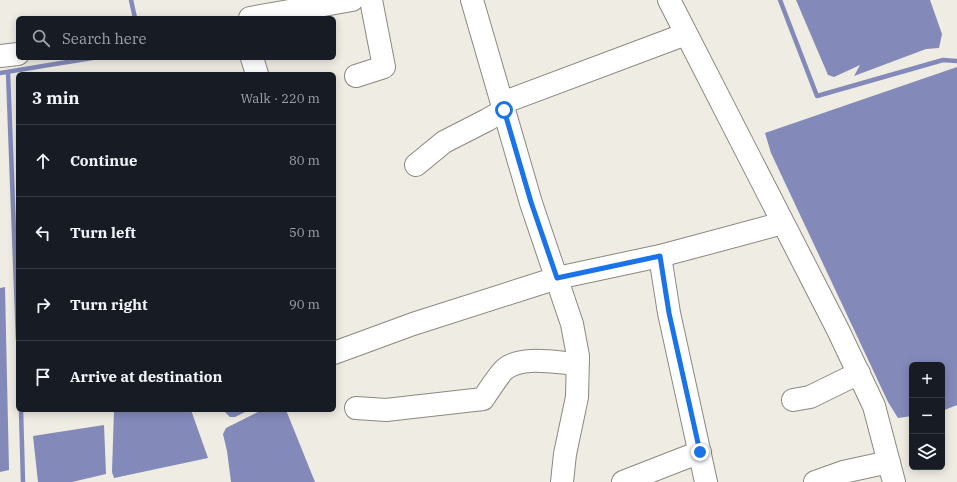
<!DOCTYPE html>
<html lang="en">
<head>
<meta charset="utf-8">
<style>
  :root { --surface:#171b24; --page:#20242c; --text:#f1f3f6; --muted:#9ea1a6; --line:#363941 }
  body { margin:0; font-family:"IBM Plex Serif",serif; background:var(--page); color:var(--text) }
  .controls { position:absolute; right:12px; bottom:12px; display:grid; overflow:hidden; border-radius:6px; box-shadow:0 2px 10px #0003 }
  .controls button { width:36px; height:36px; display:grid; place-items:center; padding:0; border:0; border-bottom:1px solid var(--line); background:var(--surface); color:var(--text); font:20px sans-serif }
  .stop { position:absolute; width:12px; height:12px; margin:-9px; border:3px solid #1a73e8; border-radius:50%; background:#fff }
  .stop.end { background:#1a73e8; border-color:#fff; box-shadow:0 1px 4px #0008 }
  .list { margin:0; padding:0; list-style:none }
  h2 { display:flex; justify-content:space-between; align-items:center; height:52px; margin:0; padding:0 16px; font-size:17px }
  h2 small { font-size:13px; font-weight:400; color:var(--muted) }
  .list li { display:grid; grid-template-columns:26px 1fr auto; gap:12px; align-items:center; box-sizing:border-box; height:72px; padding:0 16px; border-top:1px solid var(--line) }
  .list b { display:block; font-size:15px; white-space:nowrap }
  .list em { font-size:13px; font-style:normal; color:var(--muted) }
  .icon { flex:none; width:22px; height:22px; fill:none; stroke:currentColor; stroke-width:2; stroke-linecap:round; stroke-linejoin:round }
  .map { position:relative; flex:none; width:957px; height:482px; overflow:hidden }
  .search { position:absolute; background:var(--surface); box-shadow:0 2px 10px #0003; left:16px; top:16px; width:320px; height:44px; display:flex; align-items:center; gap:10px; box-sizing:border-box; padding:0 14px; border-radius:6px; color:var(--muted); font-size:15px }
  .panel { position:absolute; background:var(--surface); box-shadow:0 2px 10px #0003; left:16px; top:72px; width:320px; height:340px; border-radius:6px }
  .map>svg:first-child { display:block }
  .water { fill:#8389b9 }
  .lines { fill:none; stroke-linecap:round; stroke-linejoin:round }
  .stream { stroke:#8389b9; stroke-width:4.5 }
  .minor-casing { stroke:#8a8880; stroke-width:24 }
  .minor { stroke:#fff; stroke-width:22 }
  .route { stroke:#1a73e8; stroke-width:5 }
</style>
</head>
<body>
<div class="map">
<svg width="957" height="482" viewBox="0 0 957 482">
  <rect width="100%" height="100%" fill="#eeece3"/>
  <path class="water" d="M796,0H930L942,34L939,48L926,49L854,76L860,65L834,77L828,75Z
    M957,67V405L942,411V365H912V416L898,418L888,402L771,153L765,133Z
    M5,287L9,470L0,472V288Z
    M114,410H191L208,458L114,478L112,472Z
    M223,410H249L235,417H230Z
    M262,410H286L315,482H231L227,451L223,434L226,428Z
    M104,425L106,474L72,482H38L33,436Z"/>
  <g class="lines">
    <path class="stream" d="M131,0L135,18
      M780,0L817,96L943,60L957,61
      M8,72L18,340
      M0,73L92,58
      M21,410L23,482"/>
    <defs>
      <path id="minor" d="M472,0L531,203L572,324L578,356L577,397L565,454L562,482
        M669,0L838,330L874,406L894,482
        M250,18L352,0
        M0,56L18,54
        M252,58L257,74
        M356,76L384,67L371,0
        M502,103L686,34
        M416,165L444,142L487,120L504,110
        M660,256L669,313L706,482
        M334,353L413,324L557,278L660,256L783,223
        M793,400L810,397L859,373
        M356,408L386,410L483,399C487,393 500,373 505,369C522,355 557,363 578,364
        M623,482L700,452
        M815,482L843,472L889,462"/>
    </defs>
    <use href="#minor" class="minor-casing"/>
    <use href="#minor" class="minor"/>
  </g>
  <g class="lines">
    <path class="route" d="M504,110L531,202L557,278L660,256L669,313L700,452"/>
  </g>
</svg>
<div class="controls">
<button>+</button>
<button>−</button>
<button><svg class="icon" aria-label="layers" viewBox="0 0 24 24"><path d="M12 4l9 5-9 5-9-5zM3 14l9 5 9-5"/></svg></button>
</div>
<div class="stop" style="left:504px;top:110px"></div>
<div class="stop end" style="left:700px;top:452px"></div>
<div class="search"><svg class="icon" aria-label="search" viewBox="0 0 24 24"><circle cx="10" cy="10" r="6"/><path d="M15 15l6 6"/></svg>Search here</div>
<section class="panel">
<h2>3 min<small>Walk · 220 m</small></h2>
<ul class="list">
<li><svg class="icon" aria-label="ahead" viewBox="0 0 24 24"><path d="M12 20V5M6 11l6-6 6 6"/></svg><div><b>Continue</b></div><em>80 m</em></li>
<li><svg class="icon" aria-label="left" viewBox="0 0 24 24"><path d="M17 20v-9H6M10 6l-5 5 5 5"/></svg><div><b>Turn left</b></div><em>50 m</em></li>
<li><svg class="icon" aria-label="right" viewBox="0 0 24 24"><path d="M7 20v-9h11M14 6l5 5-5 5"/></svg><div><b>Turn right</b></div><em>90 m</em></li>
<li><svg class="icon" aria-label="arrive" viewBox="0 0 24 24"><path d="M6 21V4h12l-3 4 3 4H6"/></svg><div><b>Arrive at destination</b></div></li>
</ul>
</section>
</div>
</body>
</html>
